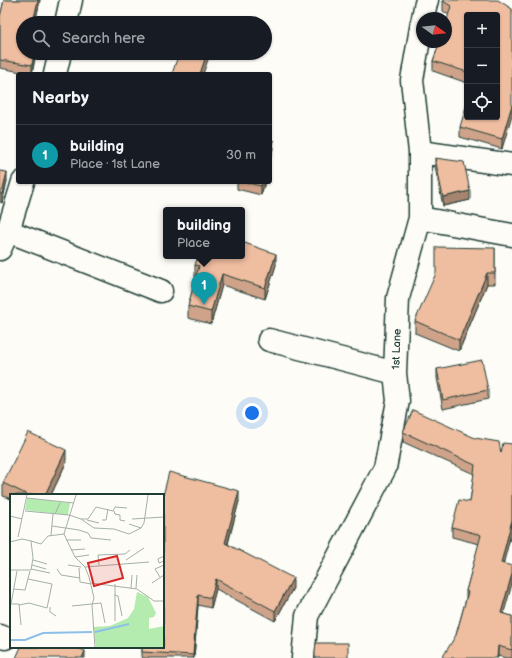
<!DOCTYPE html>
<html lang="en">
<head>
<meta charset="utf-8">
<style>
  :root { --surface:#171b24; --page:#242831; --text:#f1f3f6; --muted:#9ea1a6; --line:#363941; --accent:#d1495b }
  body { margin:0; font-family:"Balsamiq Sans",sans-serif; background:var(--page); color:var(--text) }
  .controls { position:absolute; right:12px; top:12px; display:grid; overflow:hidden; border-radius:4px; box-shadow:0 1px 3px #0004 }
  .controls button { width:36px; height:36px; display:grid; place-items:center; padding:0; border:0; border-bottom:1px solid var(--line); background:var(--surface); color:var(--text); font:20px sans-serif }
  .compass { position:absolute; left:416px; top:12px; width:36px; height:36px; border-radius:50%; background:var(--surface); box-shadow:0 1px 3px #0004; rotate:105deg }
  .you { position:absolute; left:252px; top:413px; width:14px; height:14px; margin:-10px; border:3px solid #fff; border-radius:50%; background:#1a73e8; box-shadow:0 0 0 6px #1a73e833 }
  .badge { display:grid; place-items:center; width:26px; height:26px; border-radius:50%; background:var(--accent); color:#fff; font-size:13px; font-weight:700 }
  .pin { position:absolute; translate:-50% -33px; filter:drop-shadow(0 1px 2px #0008) }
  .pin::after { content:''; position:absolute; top:21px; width:14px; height:12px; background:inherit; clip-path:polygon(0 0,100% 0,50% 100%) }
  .popup { position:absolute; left:163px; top:207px; width:82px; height:52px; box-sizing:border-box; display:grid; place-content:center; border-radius:4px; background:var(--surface); filter:drop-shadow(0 1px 3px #0005); font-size:13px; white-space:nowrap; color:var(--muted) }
  .popup b { font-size:15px; color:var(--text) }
  .popup::after { content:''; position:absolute; left:50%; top:100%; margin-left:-8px; border:8px solid transparent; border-top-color:var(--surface) }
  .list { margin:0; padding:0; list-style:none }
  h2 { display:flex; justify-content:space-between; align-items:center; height:52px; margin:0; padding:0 16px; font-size:17px }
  h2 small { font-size:13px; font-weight:400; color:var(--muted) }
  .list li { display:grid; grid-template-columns:26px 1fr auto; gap:12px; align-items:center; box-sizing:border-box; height:60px; padding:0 16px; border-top:1px solid var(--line) }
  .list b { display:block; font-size:15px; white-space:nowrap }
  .list p { margin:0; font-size:13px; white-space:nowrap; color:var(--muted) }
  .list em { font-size:13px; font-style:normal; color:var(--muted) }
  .icon { flex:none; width:22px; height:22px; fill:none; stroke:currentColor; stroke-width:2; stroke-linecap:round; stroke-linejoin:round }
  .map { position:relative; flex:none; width:512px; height:658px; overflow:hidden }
  .search { position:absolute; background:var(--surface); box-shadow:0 1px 3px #0004; left:16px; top:16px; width:256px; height:44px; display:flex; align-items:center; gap:10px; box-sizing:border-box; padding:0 14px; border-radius:22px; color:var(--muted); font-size:15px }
  .panel { position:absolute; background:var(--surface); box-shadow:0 1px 3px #0004; left:16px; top:72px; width:256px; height:112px; border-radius:4px }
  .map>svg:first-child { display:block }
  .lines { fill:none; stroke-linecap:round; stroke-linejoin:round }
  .minor-casing { stroke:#1f3d34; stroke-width:25 }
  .minor { stroke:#fdfcf7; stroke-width:22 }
  .wall { fill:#cea38a; stroke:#1f3d34 }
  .shaded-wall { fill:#a78470; stroke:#1f3d34 }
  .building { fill:#efbda0; stroke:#1f3d34 }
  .labels { text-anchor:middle; stroke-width:3; stroke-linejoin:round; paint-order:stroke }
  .street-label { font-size:11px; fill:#1f3d34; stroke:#fdfcf7 }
  .inset-river { fill:none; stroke:#8dc0e9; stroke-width:2 }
  .inset-road { fill:none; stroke:#a4b0a9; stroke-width:1 }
  .view { fill:#d62828; fill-opacity:0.15; stroke:#d62828; stroke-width:2 }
  .inset-edge { fill:none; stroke:#1f3d34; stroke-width:2 }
</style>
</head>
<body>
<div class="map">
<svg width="512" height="658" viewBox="0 0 512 658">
  <rect width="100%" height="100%" fill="#fdfcf7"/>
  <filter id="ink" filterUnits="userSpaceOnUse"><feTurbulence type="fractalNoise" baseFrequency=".025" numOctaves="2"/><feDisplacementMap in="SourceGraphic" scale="8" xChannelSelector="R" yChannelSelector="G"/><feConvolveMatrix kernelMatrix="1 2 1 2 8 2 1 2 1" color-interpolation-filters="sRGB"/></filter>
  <g filter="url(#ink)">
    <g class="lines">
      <defs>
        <path id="minor" d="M423,18L425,7L427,0
          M66,23L71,0
          M55,74L60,53
          M420,152L512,165
          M420,218L512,235
          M8,231L161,291
          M0,249L8,231L23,182
          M269,340L395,373
          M0,636L5,638
          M303,658L307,616L385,468L398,401L395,373L398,298L420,218V152L412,80L422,22"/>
      </defs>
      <use href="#minor" class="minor-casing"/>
      <use href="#minor" class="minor"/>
    </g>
    <path class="wall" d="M4,0H40L35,23H23V53H36L32,74L0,68V17Z
      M443,1L512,9L502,149L460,137V127L497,117L467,15V83L433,71V61L449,15L443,11Z
      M435,158L470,200L443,206L435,167Z
      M0,171L7,181L2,203L0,202Z
      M237,182H265L261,195L237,189Z
      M495,248V284H487L459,351L415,333V321Z
      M195,265H276L265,299L222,285L211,324L188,318V306L196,277H195Z
      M437,369L488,390V399L443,409L437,378Z
      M403,432L501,453L512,444V530L503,563L504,614L512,616V658H506L498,656L456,635L466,599V591L479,544L452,537V527L470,502L474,474L403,442Z
      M66,463L51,495H11V499L3,496V483Z
      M239,501L228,544L293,588L275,621L216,589L211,608L198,605L194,658H142V647Z"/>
    <path class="shaded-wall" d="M38,0H40L35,23H33Z
      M34,53H36L32,74V65Z
      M207,53H209V57L203,74H200Z
      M512,105V115L502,149V139Z
      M273,140V149L270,160V151Z
      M7,172V181L2,203V194Z
      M262,182H265L261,195V186Z
      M470,191V200L443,206V197Z
      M276,254V265L265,299V288Z
      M487,273V284L459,351V340Z
      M222,274V285L211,324V312Z
      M66,450V463L51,495H45Z
      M239,491V501L225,553V543Z
      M512,520V530L501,573V563Z
      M512,574V584L501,623V613Z
      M293,578V588L275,621V611Z
      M216,579V589L211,608V598Z
      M198,595V605L194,658H193Z
      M498,646V658H497Z
      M85,651V658H82Z"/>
    <path class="building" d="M4,0H38L33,23H23V53H34L32,65L0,60V17Z
      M444,0H498L512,9V105L502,139L460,127L467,103V117H497V15H467V72L433,61L440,42H446V23L451,6L443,1Z
      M179,53H207L200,74H172Z
      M270,140H273L270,151Z
      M435,158L464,162L470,191L443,197Z
      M0,171L7,172L2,194H0Z
      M244,182H262L261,186Z
      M242,242L276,254L265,288L222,274L211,312L188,306L199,266L195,265L198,256H242Z
      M436,247L495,248V273H487L459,340L415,321L436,273Z
      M482,360L488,390L443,400L437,369Z
      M413,410L475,438L499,442L501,453L503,443L512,444V520L501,563L512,566V574L501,613L512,616V650L498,646L497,658H442L456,635L468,592L466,591L481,535L452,527L459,500L470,502L475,465L403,432Z
      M28,432L66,450L45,495H28L3,483Z
      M169,472L239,491L225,543L293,578L275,611L216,579L211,598L198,595L193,655L142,652V647H163V496Z
      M316,643H348V658H315V651Z
      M21,647H75L85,651L82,658H16Z"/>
  </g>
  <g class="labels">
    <g class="street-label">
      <text transform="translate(396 349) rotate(-88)" y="4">1st Lane</text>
    </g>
  </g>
  <g transform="translate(10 494)">
    <rect width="154" height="154" fill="#fdfcf7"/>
    <path d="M17,4L60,9L58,21L15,16ZM127,98L138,103L146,119L144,123L139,124V135L154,132V153H86L83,133L100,132L118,124L124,115Z" fill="#b4ebaf"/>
    <path class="inset-river" d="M85,138L119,130M0,146H15L33,139L82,138"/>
    <path class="inset-road" d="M17,4L64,9M15,17L59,21L71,25L84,34L104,35L119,40L131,34L134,29L138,1M104,17L105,20L110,21V26L115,27M45,20L50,9M0,22L12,25M71,25H78L86,13L103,17L105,13L117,14M122,25L154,23M77,26L89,29M92,26H96L98,15M119,30L131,34M42,32L69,36L78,39L81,44L101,46M54,40L65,63L75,73L79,83L84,104L82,111L85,153M41,41L43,20M8,43L17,1M56,46H71M0,48L12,45L21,47M61,56L75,55M154,62L148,65L149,69L154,67M65,63L79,61M23,66L37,70M116,66L134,54M22,71L36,75M58,71L71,73M89,71L88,61L115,60L120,56M75,73L139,68M69,74L70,88L81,90M21,75L40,79M47,75L51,81L70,84M0,76H21L23,64L21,47L31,50L38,42L54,40L66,1M7,77L1,110H9L11,131M150,83L145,75L154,71M81,89L127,95L144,107H154M142,89L154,81M121,94L122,81M126,94L127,81M3,95L15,96L20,77M104,101L108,102L112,122M9,111L19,109L37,114L42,90L18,85M62,112L91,109L95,129M40,113V118L46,122M105,127V90"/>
    <path class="view" d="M107,62L113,84L84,92L78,69Z"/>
    <rect width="154" height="154" class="inset-edge"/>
  </g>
</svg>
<div class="controls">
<button>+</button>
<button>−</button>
<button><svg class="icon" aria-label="locate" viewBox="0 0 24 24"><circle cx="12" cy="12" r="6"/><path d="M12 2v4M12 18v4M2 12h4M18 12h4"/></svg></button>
</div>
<svg class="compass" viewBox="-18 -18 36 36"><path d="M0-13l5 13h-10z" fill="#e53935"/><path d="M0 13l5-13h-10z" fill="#9ea1a6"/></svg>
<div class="you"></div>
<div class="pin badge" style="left:204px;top:305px;background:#0f9aa8">1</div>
<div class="popup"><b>building</b>Place</div>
<div class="search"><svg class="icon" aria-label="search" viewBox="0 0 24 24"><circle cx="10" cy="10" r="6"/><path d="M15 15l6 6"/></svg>Search here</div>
<section class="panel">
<h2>Nearby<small></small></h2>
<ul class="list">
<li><span class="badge" style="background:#0f9aa8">1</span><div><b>building</b><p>Place · 1st Lane</p></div><em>30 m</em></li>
</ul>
</section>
</div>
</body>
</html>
